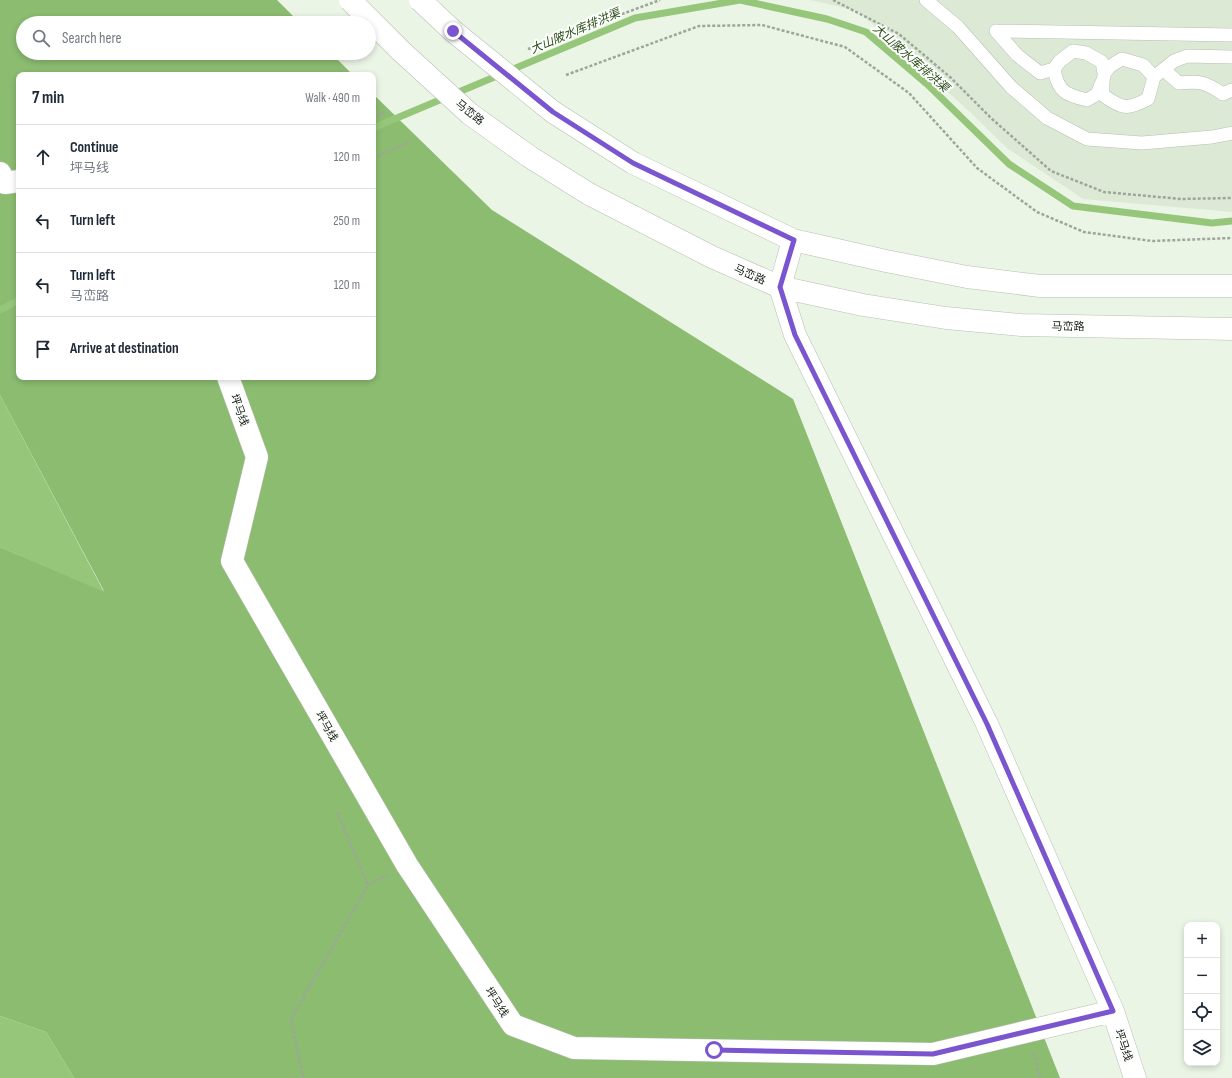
<!DOCTYPE html>
<html lang="en">
<head>
<meta charset="utf-8">
<style>
  :root { --surface:#fff; --page:#f2f2f3; --text:#1f2937; --muted:#747a83; --line:#e0e1e3 }
  body { margin:0; font-family:"Sofia Sans Condensed","Noto Sans SC",sans-serif; background:var(--page); color:var(--text) }
  .controls { position:absolute; right:12px; bottom:12px; display:grid; overflow:hidden; border-radius:8px; box-shadow:0 2px 6px #0003 }
  .controls button { width:36px; height:36px; display:grid; place-items:center; padding:0; border:0; border-bottom:1px solid var(--line); background:var(--surface); color:var(--text); font:20px sans-serif }
  .stop { position:absolute; width:12px; height:12px; margin:-9px; border:3px solid #7a55cf; border-radius:50%; background:#fff }
  .stop.end { background:#7a55cf; border-color:#fff; box-shadow:0 1px 4px #0008 }
  .list { margin:0; padding:0; list-style:none }
  h2 { display:flex; justify-content:space-between; align-items:center; height:52px; margin:0; padding:0 16px; font-size:17px }
  h2 small { font-size:13px; font-weight:400; color:var(--muted) }
  .list li { display:grid; grid-template-columns:26px 1fr auto; gap:12px; align-items:center; box-sizing:border-box; height:64px; padding:0 16px; border-top:1px solid var(--line) }
  .list b { display:block; font-size:15px; white-space:nowrap }
  .list p { margin:0; font-size:13px; white-space:nowrap; color:var(--muted) }
  .list em { font-size:13px; font-style:normal; color:var(--muted) }
  .icon { flex:none; width:22px; height:22px; fill:none; stroke:currentColor; stroke-width:2; stroke-linecap:round; stroke-linejoin:round }
  .map { position:relative; flex:none; width:1232px; height:1078px; overflow:hidden }
  .search { position:absolute; background:var(--surface); box-shadow:0 2px 6px #0003; left:16px; top:16px; width:360px; height:44px; display:flex; align-items:center; gap:10px; box-sizing:border-box; padding:0 14px; border-radius:22px; color:var(--muted); font-size:15px }
  .panel { position:absolute; background:var(--surface); box-shadow:0 2px 6px #0003; left:16px; top:72px; width:360px; height:308px; border-radius:8px }
  .map>svg:first-child { display:block }
  .built { fill:#dcead5 }
  .forest { fill:#8bbc70 }
  .water { fill:#95c67a }
  .lines { fill:none; stroke-linecap:round; stroke-linejoin:round }
  .stream { stroke:#95c67a; stroke-width:7 }
  .service-casing { stroke:#b6bfb1; stroke-width:14 }
  .tertiary-casing { stroke:#b6bfb1; stroke-width:23 }
  .path { stroke:#9ea59a; stroke-width:2.5; stroke-dasharray:3 2; stroke-linecap:butt }
  .service { stroke:#fff; stroke-width:13 }
  .tertiary { stroke:#fff; stroke-width:22 }
  .tertiary-bridge-casing { stroke:#b6bfb1; stroke-width:23; stroke-linecap:butt }
  .tertiary-bridge { stroke:#fff; stroke-width:22 }
  .route { stroke:#7a55cf; stroke-width:5 }
  .labels { text-anchor:middle; stroke-width:4; stroke-linejoin:round; paint-order:stroke }
  .street-label { font-size:11px; fill:#161a15; stroke:#fdfffc }
  .water-label { font-size:12px; font-style:italic; fill:#2c4c18; stroke:#fdfffc }
</style>
</head>
<body>
<div class="map">
<svg width="1232" height="1078" viewBox="0 0 1232 1078">
  <rect width="100%" height="100%" fill="#ebf5e6"/>
  <path class="built" d="M810,0H1232V212L1083,199L1008,149L971,113L858,11Z"/>
  <path class="forest" d="M0,0H277L300,23H23V53H331L353,75H19V377H373V94L492,210L793,399L1060,1078H74L46,1032L0,1016V547L104,591L0,395Z"/>
  <path class="water" d="M0,395L104,592L0,547Z
    M0,1016L46,1032L74,1078H0Z"/>
  <g class="lines">
    <path class="stream" d="M373,128L635,18L740,0L827,19L866,32L927,84L1009,164L1073,206L1212,223L1232,221
      M0,310L19,300"/>
    <defs>
      <path id="service" d="M926,0L958,27L1011,87L1047,118L1087,139L1142,143L1212,137L1232,133
        M996,31L1232,35
        M996,31L1017,55L1040,73L1054,69
        M1164,70L1179,83C1201,81 1205,82 1223,94L1232,90
        M1154,77L1143,65L1122,59C1103,69 1102,74 1103,95C1122,109 1127,110 1148,99L1154,77L1174,61L1187,56L1232,57
        M1102,82L1097,94L1087,100C1066,95 1058,92 1054,69L1060,61L1073,51L1086,53L1102,62L1104,73"/>
      <path id="tertiary" d="M633,163L793,240L886,261L967,277L1040,286H1232
        M0,173L5,183L19,181
        M589,194L712,257L780,287L863,305L946,318L1021,325L1232,329
        M793,240L780,287L795,335L987,724L1113,1011
        M228,377L257,457L232,561L407,865L513,1025L574,1048L933,1054L1113,1011L1135,1078"/>
    </defs>
    <use href="#service" class="service-casing"/>
    <use href="#tertiary" class="tertiary-casing"/>
    <path class="path" d="M833,0L899,34L950,77L991,118L1051,171L1104,192L1181,199L1232,198
      M528,49L660,0
      M566,75L699,26L762,25L845,47L909,93L977,168L1037,212L1084,232L1152,241L1232,238
      M373,118L385,112
      M373,158L410,142
      M337,812L368,885
      M1034,1053L1040,1078
      M303,1078L291,1019L368,885L388,875"/>
    <use href="#service" class="service"/>
    <use href="#tertiary" class="tertiary"/>
    <defs>
      <path id="tertiary-bridge" d="M350,0L401,51L470,114L530,157L589,194
        M420,0L453,31L553,112L633,163"/>
    </defs>
    <use href="#tertiary-bridge" class="tertiary-bridge-casing"/>
    <use href="#tertiary-bridge" class="tertiary-bridge"/>
  </g>
  <g class="lines">
    <path class="route" d="M453,31L553,112L633,163L794,240L780,287L795,335L987,724L1113,1011L933,1054L714,1050"/>
  </g>
  <g class="labels">
    <g class="street-label">
      <text transform="translate(470 112) rotate(39)" y="4">马峦路</text>
      <text transform="translate(750 274) rotate(24)" y="4">马峦路</text>
      <text transform="translate(1068 326) rotate(1)" y="4">马峦路</text>
      <text transform="translate(240 410) rotate(70)" y="4">坪马线</text>
      <text transform="translate(327 726) rotate(60)" y="4">坪马线</text>
      <text transform="translate(497 1002) rotate(57)" y="4">坪马线</text>
      <text transform="translate(1124 1045) rotate(71)" y="4">坪马线</text>
    </g>
    <g class="water-label">
      <text transform="translate(575 31) rotate(-23)" y="4">大山陂水库排洪渠</text>
      <text transform="translate(911 58) rotate(41)" y="4">大山陂水库排洪渠</text>
    </g>
  </g>
</svg>
<div class="controls">
<button>+</button>
<button>−</button>
<button><svg class="icon" aria-label="locate" viewBox="0 0 24 24"><circle cx="12" cy="12" r="6"/><path d="M12 2v4M12 18v4M2 12h4M18 12h4"/></svg></button>
<button><svg class="icon" aria-label="layers" viewBox="0 0 24 24"><path d="M12 4l9 5-9 5-9-5zM3 14l9 5 9-5"/></svg></button>
</div>
<div class="stop" style="left:714px;top:1050px"></div>
<div class="stop end" style="left:453px;top:31px"></div>
<div class="search"><svg class="icon" aria-label="search" viewBox="0 0 24 24"><circle cx="10" cy="10" r="6"/><path d="M15 15l6 6"/></svg>Search here</div>
<section class="panel">
<h2>7 min<small>Walk · 490 m</small></h2>
<ul class="list">
<li><svg class="icon" aria-label="ahead" viewBox="0 0 24 24"><path d="M12 20V5M6 11l6-6 6 6"/></svg><div><b>Continue</b><p>坪马线</p></div><em>120 m</em></li>
<li><svg class="icon" aria-label="left" viewBox="0 0 24 24"><path d="M17 20v-9H6M10 6l-5 5 5 5"/></svg><div><b>Turn left</b></div><em>250 m</em></li>
<li><svg class="icon" aria-label="left" viewBox="0 0 24 24"><path d="M17 20v-9H6M10 6l-5 5 5 5"/></svg><div><b>Turn left</b><p>马峦路</p></div><em>120 m</em></li>
<li><svg class="icon" aria-label="arrive" viewBox="0 0 24 24"><path d="M6 21V4h12l-3 4 3 4H6"/></svg><div><b>Arrive at destination</b></div></li>
</ul>
</section>
</div>
</body>
</html>
